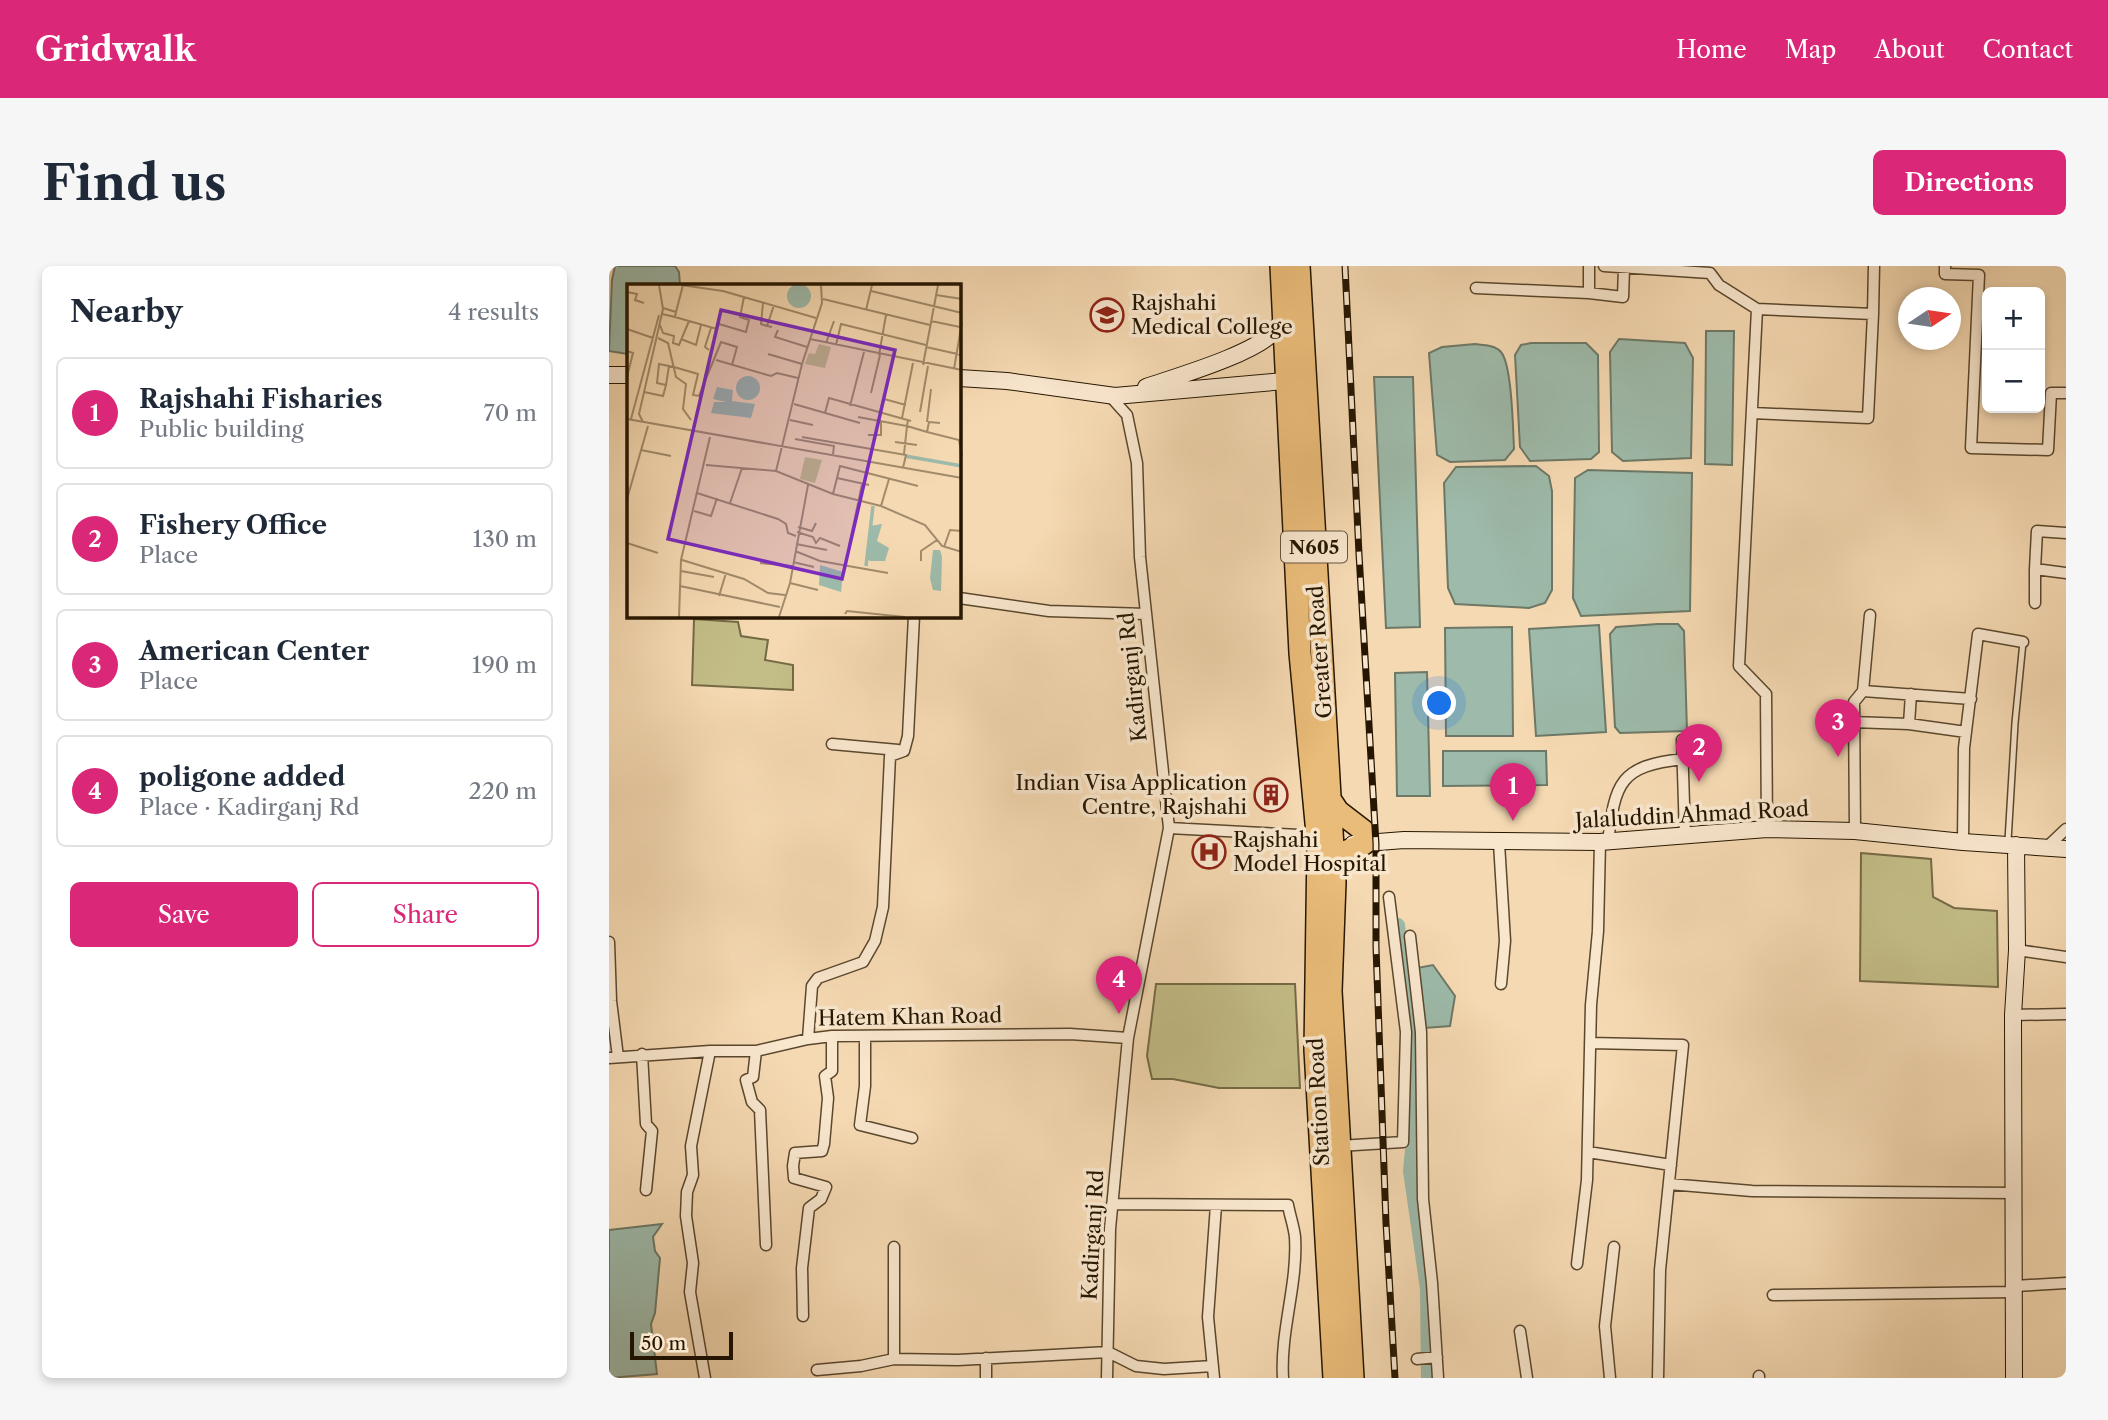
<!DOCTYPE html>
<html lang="en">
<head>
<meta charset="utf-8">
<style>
  :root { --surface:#fff; --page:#f6f6f7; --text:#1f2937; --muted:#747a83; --line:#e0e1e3; --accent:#db2777 }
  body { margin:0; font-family:"Libre Caslon Text",serif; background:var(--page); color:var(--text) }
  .controls { position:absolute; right:21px; top:21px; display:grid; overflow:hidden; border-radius:10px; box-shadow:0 4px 10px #0003 }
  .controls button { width:63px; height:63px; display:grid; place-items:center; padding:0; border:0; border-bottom:2px solid var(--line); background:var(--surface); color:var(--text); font:35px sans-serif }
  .compass { position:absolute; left:1289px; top:21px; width:63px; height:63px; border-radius:50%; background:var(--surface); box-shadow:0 4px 10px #0003; rotate:77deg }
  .scale { position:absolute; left:21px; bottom:18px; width:103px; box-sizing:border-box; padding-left:7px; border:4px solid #261601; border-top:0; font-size:19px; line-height:24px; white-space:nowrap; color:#261601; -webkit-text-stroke:5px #f8e6cd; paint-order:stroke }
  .you { position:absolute; left:831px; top:438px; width:24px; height:24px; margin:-18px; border:5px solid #fff; border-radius:50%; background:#1a73e8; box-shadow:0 0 0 10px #1a73e833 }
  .badge { display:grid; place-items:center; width:46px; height:46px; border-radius:50%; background:var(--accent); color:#fff; font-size:23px; font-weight:700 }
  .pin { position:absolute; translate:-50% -58px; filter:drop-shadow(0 2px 4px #0008) }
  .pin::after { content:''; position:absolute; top:37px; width:24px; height:21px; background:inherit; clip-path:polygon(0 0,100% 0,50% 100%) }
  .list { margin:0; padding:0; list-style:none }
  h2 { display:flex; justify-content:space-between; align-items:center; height:91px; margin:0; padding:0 28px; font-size:30px }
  h2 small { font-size:23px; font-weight:400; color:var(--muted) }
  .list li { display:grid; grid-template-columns:46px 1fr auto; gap:21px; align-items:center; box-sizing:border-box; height:112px; margin:0 14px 14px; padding:0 14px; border:2px solid var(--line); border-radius:10px }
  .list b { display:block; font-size:26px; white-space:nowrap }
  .list p { margin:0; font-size:23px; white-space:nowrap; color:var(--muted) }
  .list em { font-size:23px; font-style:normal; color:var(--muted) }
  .actions { display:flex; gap:14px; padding:21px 28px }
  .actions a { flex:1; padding:16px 0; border:2px solid var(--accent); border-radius:10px; text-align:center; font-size:24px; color:var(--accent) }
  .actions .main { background:var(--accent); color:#fff }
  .map { position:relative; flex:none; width:1457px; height:1112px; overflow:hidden; border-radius:10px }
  header { display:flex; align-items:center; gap:42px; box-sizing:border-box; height:98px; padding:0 35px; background:var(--accent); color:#fff }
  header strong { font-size:33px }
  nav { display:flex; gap:38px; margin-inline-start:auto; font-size:24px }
  .intro { display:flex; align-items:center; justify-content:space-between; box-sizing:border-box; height:168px; padding:0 42px }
  h1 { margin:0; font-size:49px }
  .button { padding:18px 32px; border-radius:10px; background:var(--accent); color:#fff; font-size:24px; font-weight:700 }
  main { display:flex; gap:42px; padding:0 42px }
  aside { flex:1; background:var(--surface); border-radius:10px; box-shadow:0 4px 10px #0003 }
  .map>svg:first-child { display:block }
  .green { fill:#c3bd87; stroke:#746a44; stroke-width:2 }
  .water { fill:#9dbaaa; stroke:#6d7866; stroke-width:2 }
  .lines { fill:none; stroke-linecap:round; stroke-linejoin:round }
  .canal { stroke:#9dbaaa; stroke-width:14 }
  .lane-casing { stroke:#5a472d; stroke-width:8 }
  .street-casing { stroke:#5a472d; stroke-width:13 }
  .secondary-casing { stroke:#261601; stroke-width:18 }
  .highway-casing { stroke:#261601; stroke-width:24 }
  .lane { stroke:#f8e6cd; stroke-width:5 }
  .street { stroke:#f8e6cd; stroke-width:10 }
  .secondary { stroke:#f8e6cd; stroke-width:16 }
  .highway { stroke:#eabc79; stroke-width:21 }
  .rail-casing { stroke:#261601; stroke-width:7 }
  .rail { stroke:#f8e6cd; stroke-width:4.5; stroke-dasharray:13; stroke-linecap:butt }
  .labels { text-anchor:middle; stroke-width:7; stroke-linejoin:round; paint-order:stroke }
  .shield { fill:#f8e6cd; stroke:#65543e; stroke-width:2 }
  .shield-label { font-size:19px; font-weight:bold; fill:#261601 }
  .poi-label { font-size:21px; fill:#261601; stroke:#f8e6cd; text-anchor:start }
  .street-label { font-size:21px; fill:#261601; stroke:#f8e6cd }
  .inset-river { fill:none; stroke:#9dbaaa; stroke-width:3.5 }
  .inset-road { fill:none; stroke:#a28b6b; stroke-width:2 }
  .view { fill:#7b2cbf; fill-opacity:0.15; stroke:#7b2cbf; stroke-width:3.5 }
  .inset-edge { fill:none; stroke:#261601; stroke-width:3.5 }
</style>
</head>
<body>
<header>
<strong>Gridwalk</strong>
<nav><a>Home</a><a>Map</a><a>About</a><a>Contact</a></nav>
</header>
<div class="intro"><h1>Find us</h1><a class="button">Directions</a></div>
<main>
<aside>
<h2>Nearby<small>4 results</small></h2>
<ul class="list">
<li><span class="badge">1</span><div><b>Rajshahi Fisharies</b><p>Public building</p></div><em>70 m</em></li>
<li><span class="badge">2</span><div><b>Fishery Office</b><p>Place</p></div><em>130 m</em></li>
<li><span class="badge">3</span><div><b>American Center</b><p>Place</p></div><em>190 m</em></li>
<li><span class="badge">4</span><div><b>poligone added</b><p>Place · Kadirganj Rd</p></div><em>220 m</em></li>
</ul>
<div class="actions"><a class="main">Save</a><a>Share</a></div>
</aside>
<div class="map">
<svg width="1457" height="1112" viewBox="0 0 1457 1112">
  <rect width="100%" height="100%" fill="#f5d9b2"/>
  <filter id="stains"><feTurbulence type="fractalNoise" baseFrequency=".00286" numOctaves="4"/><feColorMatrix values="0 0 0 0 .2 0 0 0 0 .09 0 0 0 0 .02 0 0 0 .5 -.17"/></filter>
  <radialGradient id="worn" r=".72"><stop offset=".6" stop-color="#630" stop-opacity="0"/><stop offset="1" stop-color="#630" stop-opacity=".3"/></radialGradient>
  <path class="green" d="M85,353L129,356L132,370L159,374L156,394L184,399V424L83,419Z
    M1252,587L1322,593L1324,631L1345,642L1388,645L1389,721L1251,715Z
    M547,718H686L691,822H610L564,813H543L538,790Z"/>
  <path class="water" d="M6,0H66L70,6L71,19H19V88L0,85L3,14Z
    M1097,65H1125L1123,199L1096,198Z
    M1010,73L1076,77L1084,92L1082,192L1014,195L1003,186L1001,86Z
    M922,77H977L989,89L990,186L982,193L921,195L911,181L906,89L912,79Z
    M866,78C874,79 886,79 892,86C903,99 904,163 905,183L896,194L841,196L828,189L820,87L833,81Z
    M765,111H804L811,361L777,362Z
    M927,200L940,210L943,225V324L936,337L920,342L846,338L839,322L835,217L847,201Z
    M979,204L1083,207L1081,345L972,350L964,332L966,212Z
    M1049,358H1069L1075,365L1078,465L1011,467L1006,461L1001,368L1007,361Z
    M990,359L997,466L927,470L920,363Z
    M903,361L904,470H837L836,362Z
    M818,406L821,530H788L786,407Z
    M834,485H937L938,519L834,520Z
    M824,699L846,730L841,760L816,762L808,702Z
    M53,958L44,971L46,985L51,992L46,1047L42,1058L48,1108L0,1112V964Z"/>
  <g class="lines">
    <path class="canal" d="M789,659L807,785V842L801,905L818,1023L819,1112"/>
    <defs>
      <path id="lane" d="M1399,575L1406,457L1414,376"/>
      <path id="street" d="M980,0V27L1014,31L1015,2
        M995,0L1101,7L1110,19L1148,43L1264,48L1259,152L1143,147
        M1336,0V8L1370,9L1362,182L1439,184L1442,127H1457
        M867,22L980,27
        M1148,43L1130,400L1157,428L1158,563
        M1264,48L1265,0
        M1426,303L1428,265L1457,267
        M350,332L440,345L537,348
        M1426,337V303L1457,307
        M1254,425L1362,433
        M1244,456L1300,458L1357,466
        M1300,458L1302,428
        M1073,474L1076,570
        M223,478L289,484
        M560,562L690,569L709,578
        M1246,565L1245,436L1254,425L1261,349
        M999,576C1006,516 1011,500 1074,493
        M1354,576L1355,482L1369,368L1414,376
        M890,577L896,675L892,718
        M1438,581L1457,563
        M801,670L812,766L814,933L823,1017L829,1112
        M0,676L2,735L9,791
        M1408,684L1457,691
        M1404,749L1457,748
        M256,770V820L251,859L303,872
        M199,773L203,720L209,712L254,696L266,675L274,641L281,490L295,485L299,470L305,350
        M981,777L1074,779L1051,1004L1049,1112
        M147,785L144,811L137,814L143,836L151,844L157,979
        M33,788L37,858L43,865L37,924
        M0,792L101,785H147L199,773L223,770L461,768L519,772
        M730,880L794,876L797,766L780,631
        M979,886L1062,899
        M1060,918L1143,925L1405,927
        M503,938L679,939C681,950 685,961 686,971C689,1018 671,1065 674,1112
        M285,981V1093
        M968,998L978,914L982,739L989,665L991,576
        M1406,1020L1457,1017
        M1164,1029L1405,1026
        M194,1050L193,1002L200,942L212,933L217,921L185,912L184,900L186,887L213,885L215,878L219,832L216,810L223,805V770
        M911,1065L918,1112
        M377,1092V1112
        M808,1093L828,1091
        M208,1104L252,1100L285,1093L349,1094L499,1086L527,1100L555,1103L604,1100
        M96,1112L81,1026L84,997L77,950L78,926L84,909L82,880L101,785
        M498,1112L501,963L519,772L560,562L531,291L528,197L518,149L500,129
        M605,1112L599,1051L607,939
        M1001,1112L996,1060L1005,981
        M1150,1112V1110"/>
      <path id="secondary" d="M0,109H19
        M350,112L398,115L506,130L676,115
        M537,121C569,110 646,88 667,64C670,60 672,54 675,50
        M744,578L795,574L991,576L1158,563L1246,565L1354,576L1457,583
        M1405,1112L1404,749L1408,684L1407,579"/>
      <path id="highway" d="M672,0L691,387L709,578L706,784L725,1112
        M690,0L726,616L722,725L744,1112
        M721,533L729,545L755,565
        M725,604L738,585L755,578"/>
    </defs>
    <use href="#lane" class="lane-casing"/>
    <use href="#street" class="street-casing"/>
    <use href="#secondary" class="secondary-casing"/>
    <use href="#highway" class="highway-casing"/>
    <use href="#lane" class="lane"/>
    <use href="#street" class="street"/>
    <use href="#secondary" class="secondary"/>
    <use href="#highway" class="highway"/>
    <defs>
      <path id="rail" d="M736,0L750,288L767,578V681L777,957L786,1112"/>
    </defs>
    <use href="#rail" class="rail-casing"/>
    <use href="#rail" class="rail"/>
  </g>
  <defs>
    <symbol id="university-ring" viewBox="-11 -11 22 22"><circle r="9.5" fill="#f8e6cd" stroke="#8f2418" stroke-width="1.5"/><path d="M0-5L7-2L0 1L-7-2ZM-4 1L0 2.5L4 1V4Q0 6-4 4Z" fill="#8f2418"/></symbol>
    <symbol id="building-ring" viewBox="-11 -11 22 22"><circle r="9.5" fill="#f8e6cd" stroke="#8f2418" stroke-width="1.5"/><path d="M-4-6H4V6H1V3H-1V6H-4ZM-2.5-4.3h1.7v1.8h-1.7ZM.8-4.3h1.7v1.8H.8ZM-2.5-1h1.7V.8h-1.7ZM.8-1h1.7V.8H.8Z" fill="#8f2418"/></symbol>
    <symbol id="hospital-ring" viewBox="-11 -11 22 22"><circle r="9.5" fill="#f8e6cd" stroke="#8f2418" stroke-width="1.5"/><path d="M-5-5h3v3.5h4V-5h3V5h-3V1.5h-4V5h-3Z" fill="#8f2418"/></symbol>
  </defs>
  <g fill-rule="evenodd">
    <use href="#university-ring" x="479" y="30" width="38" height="38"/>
    <use href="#building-ring" x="643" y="510" width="38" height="38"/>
    <use href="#hospital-ring" x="581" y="567" width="38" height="38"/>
  </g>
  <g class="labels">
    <rect class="shield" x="672" y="265.5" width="66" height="31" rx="5"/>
    <g class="shield-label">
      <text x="705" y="288">N605</text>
    </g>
    <g class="poi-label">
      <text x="522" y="44">Rajshahi<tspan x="522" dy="24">Medical College</tspan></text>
      <text x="638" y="524" text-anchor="end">Indian Visa Application<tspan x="638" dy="24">Centre, Rajshahi</tspan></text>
      <text x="624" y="581">Rajshahi<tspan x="624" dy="24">Model Hospital</tspan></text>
    </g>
    <g class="street-label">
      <text transform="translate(711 386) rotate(-94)" y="7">Greater Road</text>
      <text transform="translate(524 411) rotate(-96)" y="7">Kadirganj Rd</text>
      <text transform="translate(1083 549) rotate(-3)" y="7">Jalaluddin Ahmad Road</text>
      <text transform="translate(301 751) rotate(-1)" y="7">Hatem Khan Road</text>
      <text transform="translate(710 836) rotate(-93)" y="7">Station Road</text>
      <text transform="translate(484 969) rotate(-87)" y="7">Kadirganj Rd</text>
    </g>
  </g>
  <g transform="translate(18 18)">
    <rect width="334" height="334" fill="#f5d9b2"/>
    <path d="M192,60L204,63L198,84L178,80L182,69L188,70ZM178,173L195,176L188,199L173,195Z" fill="#c3bd87"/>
    <path d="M160 12a12 12 0 1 1 24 0a12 12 0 1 1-24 0ZM109 104a12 12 0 1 1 24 0a12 12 0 1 1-24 0ZM90,103L106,106L105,117L128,120L124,134L84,129L87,118H99L86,115ZM255,240L250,257L262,264L258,277H243L239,274L243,242ZM306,266H313L315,273L314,307L306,306L303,294ZM193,281L216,288L214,308L192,301Z" fill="#9dbaaa"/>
    <path class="inset-river" d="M278,172L335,182M239,282L246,222"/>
    <path class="inset-road" d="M54,1L96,7L189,34M244,7L335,29M0,8L10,10L8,16L17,19M309,11L335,15M196,15L303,41M136,19L134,40L140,42M239,26L245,1M49,28L56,1M35,30L48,33L49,28L36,24M48,33L90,45L92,40L119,48L122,36L113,33L117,13M304,37L333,43M33,41L36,49L47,52L46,59L52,61L62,37M145,43L140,42L147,21M0,45L26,54M151,46L148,53L180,63M31,54L41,59L49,93L59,100L56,125L64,136M54,55L69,61L74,41M183,55L335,86M199,59L207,37M209,61L214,40L299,61M299,63L335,71M82,66L78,63L84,44M0,67L6,69L0,93M141,70L175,80M252,71L259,31M89,76L144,92L150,89L171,94M296,81L311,1M42,82L39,101L30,99L32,80L47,83L71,90L66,111L72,112L94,58L110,63L105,81M327,85L335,38M17,108L36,112L39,101M244,109L253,71M257,115L279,121M167,120L233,139M223,122L237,68M293,128L301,82M198,129L202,114L284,137M231,133L280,142L277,170M275,134L286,79M0,135L335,194M4,135L32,31M163,136L186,141M281,136L280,142L300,148M16,138L12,130L36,25L32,1M300,138L304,105M313,139L302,138L300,148L332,156L335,172M241,151H254V138M175,153L279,171L276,184M168,155L207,162L206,170M268,158L290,161M14,166L44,172M79,181L149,187L206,210L254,222L298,241L315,262L335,268M149,187L175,80L195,19L194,1M210,194L242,201M70,209L151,235L159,240L161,249L169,252M206,210L213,182L291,202M0,215L21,142M103,219L115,184M254,222L262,195M67,227L84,232L90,214M171,243L185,247L189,239M170,248L186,253L189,259L193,254L213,262M0,259L31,269M169,260L200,266M222,262L235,200M317,263L323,246L335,247M168,267L193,277L261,289M55,276L117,295L141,309L158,311M294,277V267L310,256M166,278L187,283M133,279L165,282M54,287L87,293M163,299L191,306M53,302L153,323M92,312L99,289M218,330L220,327L278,333M52,333L54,276L83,153M152,333L163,299L181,201"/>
    <path class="view" d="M94,26L268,66L215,295L41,255Z"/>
    <rect width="334" height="334" class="inset-edge"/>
  </g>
  <rect width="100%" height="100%" filter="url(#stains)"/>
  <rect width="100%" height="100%" fill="url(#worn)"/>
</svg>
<div class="controls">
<button>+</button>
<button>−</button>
</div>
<svg class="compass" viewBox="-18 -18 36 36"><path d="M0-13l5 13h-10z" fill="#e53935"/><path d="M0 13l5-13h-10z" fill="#747a83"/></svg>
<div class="scale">50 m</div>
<div class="you"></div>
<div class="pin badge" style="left:904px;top:555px">1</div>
<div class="pin badge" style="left:1090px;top:516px">2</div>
<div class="pin badge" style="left:1229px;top:491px">3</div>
<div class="pin badge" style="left:510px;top:748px">4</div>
</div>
</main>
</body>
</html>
